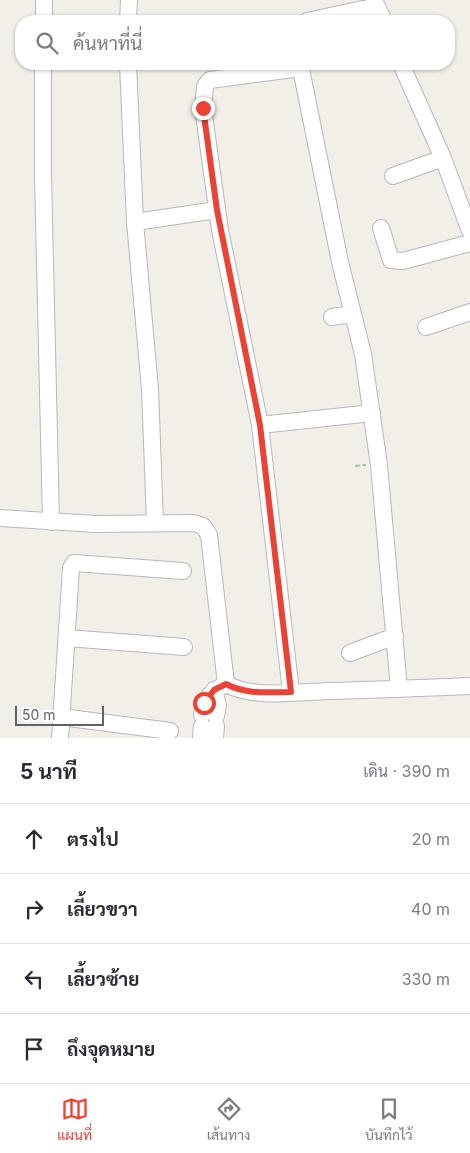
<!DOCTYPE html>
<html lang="th">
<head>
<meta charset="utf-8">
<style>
  :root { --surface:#fff; --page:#f7f7f7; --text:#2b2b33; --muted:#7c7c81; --line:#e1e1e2; --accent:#ea4335 }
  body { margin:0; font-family:Inter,Sarabun,sans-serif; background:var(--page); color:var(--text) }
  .scale { position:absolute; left:15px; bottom:12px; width:89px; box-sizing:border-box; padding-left:5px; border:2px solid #5f6368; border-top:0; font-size:14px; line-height:18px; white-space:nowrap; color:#5f6368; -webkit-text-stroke:4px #fff; paint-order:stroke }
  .stop { position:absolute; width:15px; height:15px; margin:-11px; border:4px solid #ea4335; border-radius:50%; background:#fff }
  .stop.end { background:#ea4335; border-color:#fff; box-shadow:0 1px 5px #0008 }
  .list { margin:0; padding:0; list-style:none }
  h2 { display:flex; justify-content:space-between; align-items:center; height:65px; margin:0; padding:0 20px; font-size:21px }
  h2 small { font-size:16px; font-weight:400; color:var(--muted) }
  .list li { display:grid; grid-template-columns:32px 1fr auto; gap:15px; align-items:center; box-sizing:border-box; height:70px; padding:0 20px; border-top:1px solid var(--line) }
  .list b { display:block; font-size:19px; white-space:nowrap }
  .list em { font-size:16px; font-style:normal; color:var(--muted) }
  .icon { flex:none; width:28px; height:28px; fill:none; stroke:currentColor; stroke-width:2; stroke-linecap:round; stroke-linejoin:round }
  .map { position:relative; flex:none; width:470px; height:738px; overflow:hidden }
  .search { position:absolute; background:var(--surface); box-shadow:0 1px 4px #0004; left:15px; right:15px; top:15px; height:55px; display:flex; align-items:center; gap:12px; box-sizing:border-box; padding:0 18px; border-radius:20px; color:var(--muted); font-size:19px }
  .sheet { height:345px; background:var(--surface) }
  nav { display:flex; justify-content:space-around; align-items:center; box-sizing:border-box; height:70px; border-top:1px solid var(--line); background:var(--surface); font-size:14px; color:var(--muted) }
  nav a { display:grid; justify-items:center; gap:2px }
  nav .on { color:var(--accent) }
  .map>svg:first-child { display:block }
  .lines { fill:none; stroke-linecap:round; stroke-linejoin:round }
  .minor-casing { stroke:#b5b8bc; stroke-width:18 }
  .path { stroke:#9cc7a9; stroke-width:2; stroke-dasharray:5 2.5; stroke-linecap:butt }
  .minor { stroke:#fff; stroke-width:16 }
  .route { stroke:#ea4335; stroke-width:6 }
</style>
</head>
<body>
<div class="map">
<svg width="470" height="738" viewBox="0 0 470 738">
  <rect width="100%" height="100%" fill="#f1efe8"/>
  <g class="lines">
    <defs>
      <path id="minor" d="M374,0L384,21
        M44,21V0
        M128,21L129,0
        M307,21L377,6
        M43,64V176L51,522
        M128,64L135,222L150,389L155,523
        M300,64L340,262L363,354L379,465L399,689
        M401,64L443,158L470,231
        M393,176L443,158
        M135,222L217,210
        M381,228L391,260L403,261L470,243
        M332,317L353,314
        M426,327L470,312
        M260,425L372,413
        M0,518L95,524L194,523L203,526L209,535L226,684C254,699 297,692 328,691C376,690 423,688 470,686
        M67,638L184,647
        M350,653L395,636
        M214,690L218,705L216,716
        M291,692L260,425L220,230L203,108L205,86L210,80L301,68
        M202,715C204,698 211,692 226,684
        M61,717L170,731
        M60,738L71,568L74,563L183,571
        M201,738L202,726
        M215,738L216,726"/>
    </defs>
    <use href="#minor" class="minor-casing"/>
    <path class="path" d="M355,466L366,465"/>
    <use href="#minor" class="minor"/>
  </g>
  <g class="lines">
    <path class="route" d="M203,108L217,210L260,425L291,692C269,692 247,695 226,684L214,690L204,703"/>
  </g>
</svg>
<div class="scale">50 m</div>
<div class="stop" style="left:204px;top:703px"></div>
<div class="stop end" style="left:203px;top:108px"></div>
<div class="search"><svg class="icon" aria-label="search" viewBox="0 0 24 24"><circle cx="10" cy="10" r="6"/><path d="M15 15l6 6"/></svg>ค้นหาที่นี่</div>
</div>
<section class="sheet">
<h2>5 นาที<small>เดิน · 390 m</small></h2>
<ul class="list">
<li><svg class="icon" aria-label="ahead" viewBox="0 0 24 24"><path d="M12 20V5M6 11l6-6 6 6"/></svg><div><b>ตรงไป</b></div><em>20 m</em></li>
<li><svg class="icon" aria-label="right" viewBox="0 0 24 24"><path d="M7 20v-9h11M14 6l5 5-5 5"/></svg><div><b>เลี้ยวขวา</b></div><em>40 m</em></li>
<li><svg class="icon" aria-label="left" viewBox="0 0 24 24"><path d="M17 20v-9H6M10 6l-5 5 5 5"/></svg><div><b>เลี้ยวซ้าย</b></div><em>330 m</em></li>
<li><svg class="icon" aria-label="arrive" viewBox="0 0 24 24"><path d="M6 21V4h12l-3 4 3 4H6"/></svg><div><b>ถึงจุดหมาย</b></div></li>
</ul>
</section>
<nav>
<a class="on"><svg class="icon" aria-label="map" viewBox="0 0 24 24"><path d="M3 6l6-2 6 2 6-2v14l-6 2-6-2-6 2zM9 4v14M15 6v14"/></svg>แผนที่</a>
<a><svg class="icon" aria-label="directions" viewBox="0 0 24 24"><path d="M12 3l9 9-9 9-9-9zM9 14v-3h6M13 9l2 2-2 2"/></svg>เส้นทาง</a>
<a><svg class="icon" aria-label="saved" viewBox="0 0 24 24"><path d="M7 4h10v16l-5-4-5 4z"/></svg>บันทึกไว้</a>
</nav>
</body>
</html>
